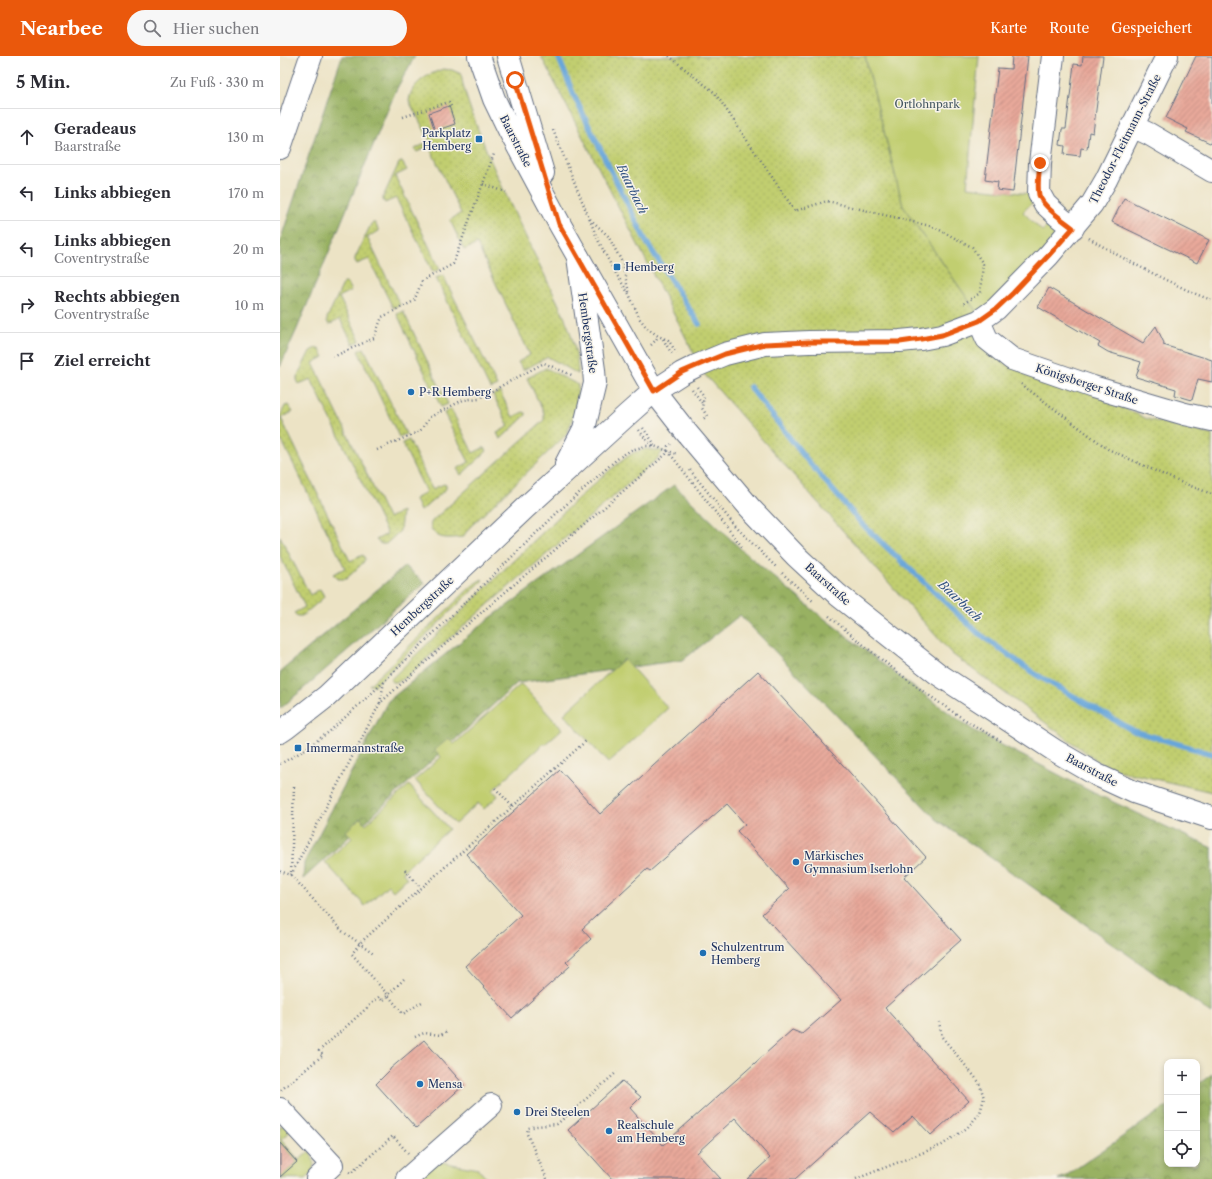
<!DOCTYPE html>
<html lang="de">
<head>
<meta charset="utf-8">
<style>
  :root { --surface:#fff; --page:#f7f7f7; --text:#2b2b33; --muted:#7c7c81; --line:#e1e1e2; --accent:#ea580c }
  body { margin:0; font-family:"Libre Caslon Text",serif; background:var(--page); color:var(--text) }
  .controls { position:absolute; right:12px; bottom:12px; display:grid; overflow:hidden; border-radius:8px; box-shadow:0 2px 6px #0003 }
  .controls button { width:36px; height:36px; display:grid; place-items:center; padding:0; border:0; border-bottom:1px solid var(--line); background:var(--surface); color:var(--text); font:20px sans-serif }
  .stop { position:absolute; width:12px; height:12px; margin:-9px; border:3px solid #ea580c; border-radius:50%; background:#fff }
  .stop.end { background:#ea580c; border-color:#fff; box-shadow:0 1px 4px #0008 }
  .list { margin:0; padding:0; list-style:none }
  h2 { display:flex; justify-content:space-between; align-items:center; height:52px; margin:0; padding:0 16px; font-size:17px }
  h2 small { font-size:13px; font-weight:400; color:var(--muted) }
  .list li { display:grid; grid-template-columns:26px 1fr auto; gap:12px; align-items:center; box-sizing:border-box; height:56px; padding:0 16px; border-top:1px solid var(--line) }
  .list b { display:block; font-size:15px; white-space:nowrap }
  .list p { margin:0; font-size:13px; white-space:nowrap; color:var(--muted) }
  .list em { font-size:13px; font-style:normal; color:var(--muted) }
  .icon { flex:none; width:22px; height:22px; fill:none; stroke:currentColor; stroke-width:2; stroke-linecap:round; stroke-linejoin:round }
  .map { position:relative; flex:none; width:932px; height:1123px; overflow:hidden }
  header { display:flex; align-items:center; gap:24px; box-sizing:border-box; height:56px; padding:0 20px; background:var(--accent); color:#fff }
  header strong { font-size:19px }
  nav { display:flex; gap:22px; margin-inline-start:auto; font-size:14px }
  .search { width:280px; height:36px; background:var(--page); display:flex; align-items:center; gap:10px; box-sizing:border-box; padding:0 14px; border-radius:22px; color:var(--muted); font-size:15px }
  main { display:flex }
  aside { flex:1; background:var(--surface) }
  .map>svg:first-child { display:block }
  .grass { fill:url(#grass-dots); stroke:#6e7e67 }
  .forest { fill:url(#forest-crowns); stroke:#5a7060 }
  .green { fill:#c1ce70; stroke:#6e7e67 }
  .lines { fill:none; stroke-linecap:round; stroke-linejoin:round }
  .stream { stroke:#68a6da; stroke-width:5.5 }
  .building { fill:url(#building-hatch) }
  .minor-casing { stroke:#646e82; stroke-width:24 }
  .major-casing { stroke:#646e82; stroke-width:24 }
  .highway-casing { stroke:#646e82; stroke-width:24 }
  .path { stroke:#646e82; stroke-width:2.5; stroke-dasharray:1 3; stroke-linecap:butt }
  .minor { stroke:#fff; stroke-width:22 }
  .major { stroke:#fff; stroke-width:22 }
  .highway { stroke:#fff; stroke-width:22 }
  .route { stroke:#ea580c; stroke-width:5 }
  .poi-dot { fill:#1f6fb2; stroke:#f7f3e8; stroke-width:1.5 }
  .labels { text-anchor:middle; stroke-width:3; stroke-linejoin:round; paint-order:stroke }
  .park-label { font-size:11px; fill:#445762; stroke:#f7f3e8 }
  .poi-label { font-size:11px; fill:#1b2f5e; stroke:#f7f3e8; text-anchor:start }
  .street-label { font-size:11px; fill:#1b2f5e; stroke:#f7f3e8 }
  .water-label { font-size:12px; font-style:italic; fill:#325383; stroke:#f7f3e8 }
</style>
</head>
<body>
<header>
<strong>Nearbee</strong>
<div class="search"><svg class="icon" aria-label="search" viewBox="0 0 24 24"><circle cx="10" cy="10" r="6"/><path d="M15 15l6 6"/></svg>Hier suchen</div>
<nav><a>Karte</a><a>Route</a><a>Gespeichert</a></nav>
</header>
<main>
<aside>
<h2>5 Min.<small>Zu Fuß · 330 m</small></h2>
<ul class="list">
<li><svg class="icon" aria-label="ahead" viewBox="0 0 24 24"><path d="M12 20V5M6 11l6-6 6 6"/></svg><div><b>Geradeaus</b><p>Baarstraße</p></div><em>130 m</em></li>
<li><svg class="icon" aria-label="left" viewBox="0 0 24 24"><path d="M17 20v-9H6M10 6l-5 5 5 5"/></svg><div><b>Links abbiegen</b></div><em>170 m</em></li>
<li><svg class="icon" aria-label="left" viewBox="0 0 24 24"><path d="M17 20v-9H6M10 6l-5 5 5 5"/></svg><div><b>Links abbiegen</b><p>Coventrystraße</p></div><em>20 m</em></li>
<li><svg class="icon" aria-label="right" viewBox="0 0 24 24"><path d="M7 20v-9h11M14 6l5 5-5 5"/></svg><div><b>Rechts abbiegen</b><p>Coventrystraße</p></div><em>10 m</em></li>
<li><svg class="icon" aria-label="arrive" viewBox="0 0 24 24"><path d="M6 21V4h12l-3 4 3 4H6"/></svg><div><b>Ziel erreicht</b></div></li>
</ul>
</aside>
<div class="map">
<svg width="932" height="1123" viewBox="0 0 932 1123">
  <defs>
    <pattern id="grass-dots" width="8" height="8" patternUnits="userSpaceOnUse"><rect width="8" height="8" fill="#c1ce70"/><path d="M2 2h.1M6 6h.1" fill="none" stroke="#a5b163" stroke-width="1.8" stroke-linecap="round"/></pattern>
    <pattern id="forest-crowns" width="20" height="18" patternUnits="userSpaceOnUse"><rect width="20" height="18" fill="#98b162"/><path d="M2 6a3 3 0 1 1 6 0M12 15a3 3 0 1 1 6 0" fill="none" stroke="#7b9054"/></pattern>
    <pattern id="building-hatch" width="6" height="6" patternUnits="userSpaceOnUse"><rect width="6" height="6" fill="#e8a89a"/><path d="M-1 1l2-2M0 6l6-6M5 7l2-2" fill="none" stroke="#bb8981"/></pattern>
  </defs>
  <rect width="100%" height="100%" fill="#f7f3e8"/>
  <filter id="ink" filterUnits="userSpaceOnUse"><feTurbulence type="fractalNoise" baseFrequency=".025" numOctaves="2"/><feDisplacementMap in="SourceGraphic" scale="8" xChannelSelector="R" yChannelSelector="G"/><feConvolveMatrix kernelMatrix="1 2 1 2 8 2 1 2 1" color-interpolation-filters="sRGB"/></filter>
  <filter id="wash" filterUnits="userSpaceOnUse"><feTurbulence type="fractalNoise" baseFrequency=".012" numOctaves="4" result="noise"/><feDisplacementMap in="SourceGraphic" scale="16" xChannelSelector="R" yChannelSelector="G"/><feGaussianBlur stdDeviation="0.9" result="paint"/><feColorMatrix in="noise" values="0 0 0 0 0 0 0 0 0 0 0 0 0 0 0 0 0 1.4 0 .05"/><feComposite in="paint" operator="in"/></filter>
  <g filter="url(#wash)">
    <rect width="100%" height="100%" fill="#ece3c5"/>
    <path class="grass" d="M261,0H585L623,150L701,262L735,299L867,363L932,379V736L827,712L672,598L425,319Z
      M163,13L172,14L181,18C184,38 192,57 199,76C218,125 241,171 264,218C279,250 298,282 298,318L268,301L243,314L238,306L250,299L197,188L184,194L170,164L181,157L149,90L137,96L135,93L150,85L129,45C131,27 147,19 163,13Z
      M121,106H122L127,114L115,120L160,213L153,216L116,142L105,147L103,144V141L119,107Z
      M93,167H95L99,175L87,181L120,249L113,252L89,203L77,208L75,205V202L91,168Z
      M163,219L217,330L210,333L156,222Z
      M65,227H67L71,235L59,241L80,285L73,288L60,263L49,269L47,265V262L63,228Z
      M123,255L168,348L161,351L117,258Z
      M36,292L40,294L44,301L33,307L108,462L122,456L120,475L106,488H101L96,484L107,478L31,323L19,328L17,324V321L30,295Z
      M84,292L126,378L119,381L78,295Z
      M266,312L298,329C297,347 294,363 286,379L189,472L183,481C173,482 158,485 152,474C150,470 150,468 152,465L264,364V357L247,322Z
      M220,336L233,361L243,356L246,357V359L222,382L220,383L217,377L229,370L213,339Z
      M8,349L13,356L1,362L70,505L83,499L85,503L83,507L66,523H58L53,518L65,512L2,385L0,386V360L5,350Z
      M171,353L193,397L203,392H205L207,395L181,419L177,413L189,406L164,357Z
      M129,384L152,433L164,428L166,429V433L142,454L140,455L135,444L136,442L146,436L122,387Z
      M366,393L383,395L378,402L173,579L128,620L118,626H112L110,624L295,445L330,414L347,401L355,396Z
      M0,480L30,539L40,533L43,538L44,541L42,543L22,560H17L14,557L25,551L0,500Z
      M202,523L203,524L95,629H89L171,550L194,528Z"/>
    <path class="forest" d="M62,0H135L116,34L17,273L0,311V185Z
      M394,429L463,495L532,553L621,622L693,674L812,736L932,792V958L656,763L460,559L403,604L237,627L23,823L24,807L108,645L206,565Z
      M125,510L145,527L0,653V616Z
      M932,1018V1123H778L784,1121L887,1050V1108H917V1029Z"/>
    <path class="green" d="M585,0H699L687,131L750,138L752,147L743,156L762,175L773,166L781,178L701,262L623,150Z
      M344,603L388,652L328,707L284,658Z
      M241,628L282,673L265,688L264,687L213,734L218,740L204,753L198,747L175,768L135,724L161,701L155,694L169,682L174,688Z
      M129,729L169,773L122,816L127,822L113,835L108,829L85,850L45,806L72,782L66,775L80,762L86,768Z
      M0,1070H5L11,1074L1,1084L19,1104L30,1095C35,1106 36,1114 26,1123L0,1122V1121L17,1106L0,1087Z
      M156,1105L198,1113L207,1123H137Z"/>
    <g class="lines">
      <path class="stream" d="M278,0L295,42L366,185L419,268
        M470,331L527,404L582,468L698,577L755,618L854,675L932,698"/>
    </g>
    <g id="blocks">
      <path class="building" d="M732,0H748L733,136L717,134L718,126L705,124L718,12L731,13Z
        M803,0H823L813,77L809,76L807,93L801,92L800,100L784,98L785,90L780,89L782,73H786L794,8L802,9Z
        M916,0H932V88L906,76L908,73L886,62Z
        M169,50L175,68L155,75L149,57Z
        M844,142L929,184L917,207L832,166Z
        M769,232L863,287L876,270L884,287L883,289L932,304V326L918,323L912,344L895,339L896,333L856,321L861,306L828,296L818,290L820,287L758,251Z
        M478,615L646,801L624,821L681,884L605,952L689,1045L651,1079L633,1060L614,1077L590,1056L515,1123H467L490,1102L455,1062L417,1097L441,1123H332L288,1074L342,1025L361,1041L350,1052L383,1089L512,974L522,978L561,944L482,858L509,833L457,775L465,768L447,748L370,815L367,813L302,873L311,883L286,906L290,910L232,962L185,910L241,859L186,798L280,714L320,758Z
        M144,984L184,1029L136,1072L96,1028L110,1014V1013Z
        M0,1087L17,1106L0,1121Z"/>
    </g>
  </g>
  <g filter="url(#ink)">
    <use href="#blocks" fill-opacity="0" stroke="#646e82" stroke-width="1"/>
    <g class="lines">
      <defs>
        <path id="minor" d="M773,0L760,107L759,137L765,148L778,160L793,172
          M852,70L869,78L932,115
          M699,265L707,283L732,303L813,331L905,358L932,364
          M286,408L304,373L315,327L314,314L298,201
          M0,676L6,672L47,640L245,452L347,359L374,335L402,317L416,310L445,298L485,288L529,286L620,285L641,283L662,279L699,265L716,253L769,199L812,148L826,124L887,0
          M0,1053L52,1109L37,1123
          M127,1123L211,1049"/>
        <path id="major" d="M199,0L214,43L229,74L279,167L374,335L406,376L470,452L516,500L558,539L658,618L774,694L817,719L854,736L932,762
          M228,0L263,117"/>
        <path id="highway" d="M0,92L31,0"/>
      </defs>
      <use href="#minor" class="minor-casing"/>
      <use href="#major" class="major-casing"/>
      <use href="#highway" class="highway-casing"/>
      <path class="path" d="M389,0L435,37L515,155L547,145L654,171L692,191L703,208L700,237L683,248
        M123,61L169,46L172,52
        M273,74L318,184L333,213L349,238L360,263L367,272L378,280L388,284L397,297
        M203,128L226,136
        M310,163L328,180L341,204L349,236
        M809,182C834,198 860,211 886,224C901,231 916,239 932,244
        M383,283L393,300
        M371,289L376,284L378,280
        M53,301L94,282L102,261L134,245L142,225L173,208L214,98
        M741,328L828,393L895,424L932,438
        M417,331L424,340L422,352L427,360L422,364
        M412,333L422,347
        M359,374L368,386L374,390L397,398
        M97,394L140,375L150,361L183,344L199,342L264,307L294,320
        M388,395L463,492
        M410,414L455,470L497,512
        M502,517L534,546
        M549,560C603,606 659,651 721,685
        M100,647L104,626
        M0,708L21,696L49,676L92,637L278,456L337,403L351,394L366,390H374L373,386L363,372
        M14,731L11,819L62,875L95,898
        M215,732L232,750
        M125,814L141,832
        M0,815L11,819L100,647L182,573L304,469L386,398L388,390L391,388
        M124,923L108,939L123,958L142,946
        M135,981L144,977L161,979L167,975
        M1,1034L43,999L39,995L99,941L103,945L108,939L72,898L80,887L307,684
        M69,1116L71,1117L113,1080L128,1097
        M267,1123L247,1078L248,1072L257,1070L277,1068L337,1016
        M576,1123L662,1089L687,1072L700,1057L704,1042L699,1026L662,981L659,966"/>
      <use href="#minor" class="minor"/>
      <use href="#major" class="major"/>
      <use href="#highway" class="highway"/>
    </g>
  </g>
  <g class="lines" filter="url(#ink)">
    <path class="route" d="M235,24L279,168L374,335L402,316L416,310L445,298L485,288L529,286H620L641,283L662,279L699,265L716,253L733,237L769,199L793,172C783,164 763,151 759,139C757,129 759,117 760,107"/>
  </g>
  <g class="poi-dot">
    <rect x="195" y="79" width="8" height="8" rx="2"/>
    <rect x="333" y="207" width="8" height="8" rx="2"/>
    <circle cx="131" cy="336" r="4"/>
    <rect x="14" y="688" width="8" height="8" rx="2"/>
    <circle cx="516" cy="806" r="4"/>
    <circle cx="423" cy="897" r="4"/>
    <circle cx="140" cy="1028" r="4"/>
    <circle cx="237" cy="1056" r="4"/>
    <circle cx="329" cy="1075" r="4"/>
  </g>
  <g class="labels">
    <g class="park-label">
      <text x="647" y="52">Ortlohnpark</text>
    </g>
    <g class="poi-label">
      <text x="191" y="81" text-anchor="end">Parkplatz<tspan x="191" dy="13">Hemberg</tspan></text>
      <text x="345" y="215">Hemberg</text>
      <text x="139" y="340">P+R Hemberg</text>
      <text x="26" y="696">Immermannstraße</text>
      <text x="524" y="804">Märkisches<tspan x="524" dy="13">Gymnasium Iserlohn</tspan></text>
      <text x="431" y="895">Schulzentrum<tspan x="431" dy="13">Hemberg</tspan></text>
      <text x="148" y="1032">Mensa</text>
      <text x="245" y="1060">Drei Steelen</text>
      <text x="337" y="1073">Realschule<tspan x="337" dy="13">am Hemberg</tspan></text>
    </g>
    <g class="street-label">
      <text transform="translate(845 83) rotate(-63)" y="4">Theodor-Fleitmann-Straße</text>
      <text transform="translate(236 85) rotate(63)" y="4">Baarstraße</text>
      <text transform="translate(308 277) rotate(82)" y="4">Hembergstraße</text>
      <text transform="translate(807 328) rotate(18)" y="4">Königsberger Straße</text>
      <text transform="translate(548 528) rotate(42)" y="4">Baarstraße</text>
      <text transform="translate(142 550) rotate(-43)" y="4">Hembergstraße</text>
      <text transform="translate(812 714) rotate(28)" y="4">Baarstraße</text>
    </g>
    <g class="water-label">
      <text transform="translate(352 133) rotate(64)" y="4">Baarbach</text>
      <text transform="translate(680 545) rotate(43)" y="4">Baarbach</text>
    </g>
  </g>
</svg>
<div class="controls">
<button>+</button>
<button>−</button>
<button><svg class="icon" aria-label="locate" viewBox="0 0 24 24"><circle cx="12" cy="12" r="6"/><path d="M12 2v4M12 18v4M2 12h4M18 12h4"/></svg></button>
</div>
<div class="stop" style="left:235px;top:24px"></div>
<div class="stop end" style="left:760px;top:107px"></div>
</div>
</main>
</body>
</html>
